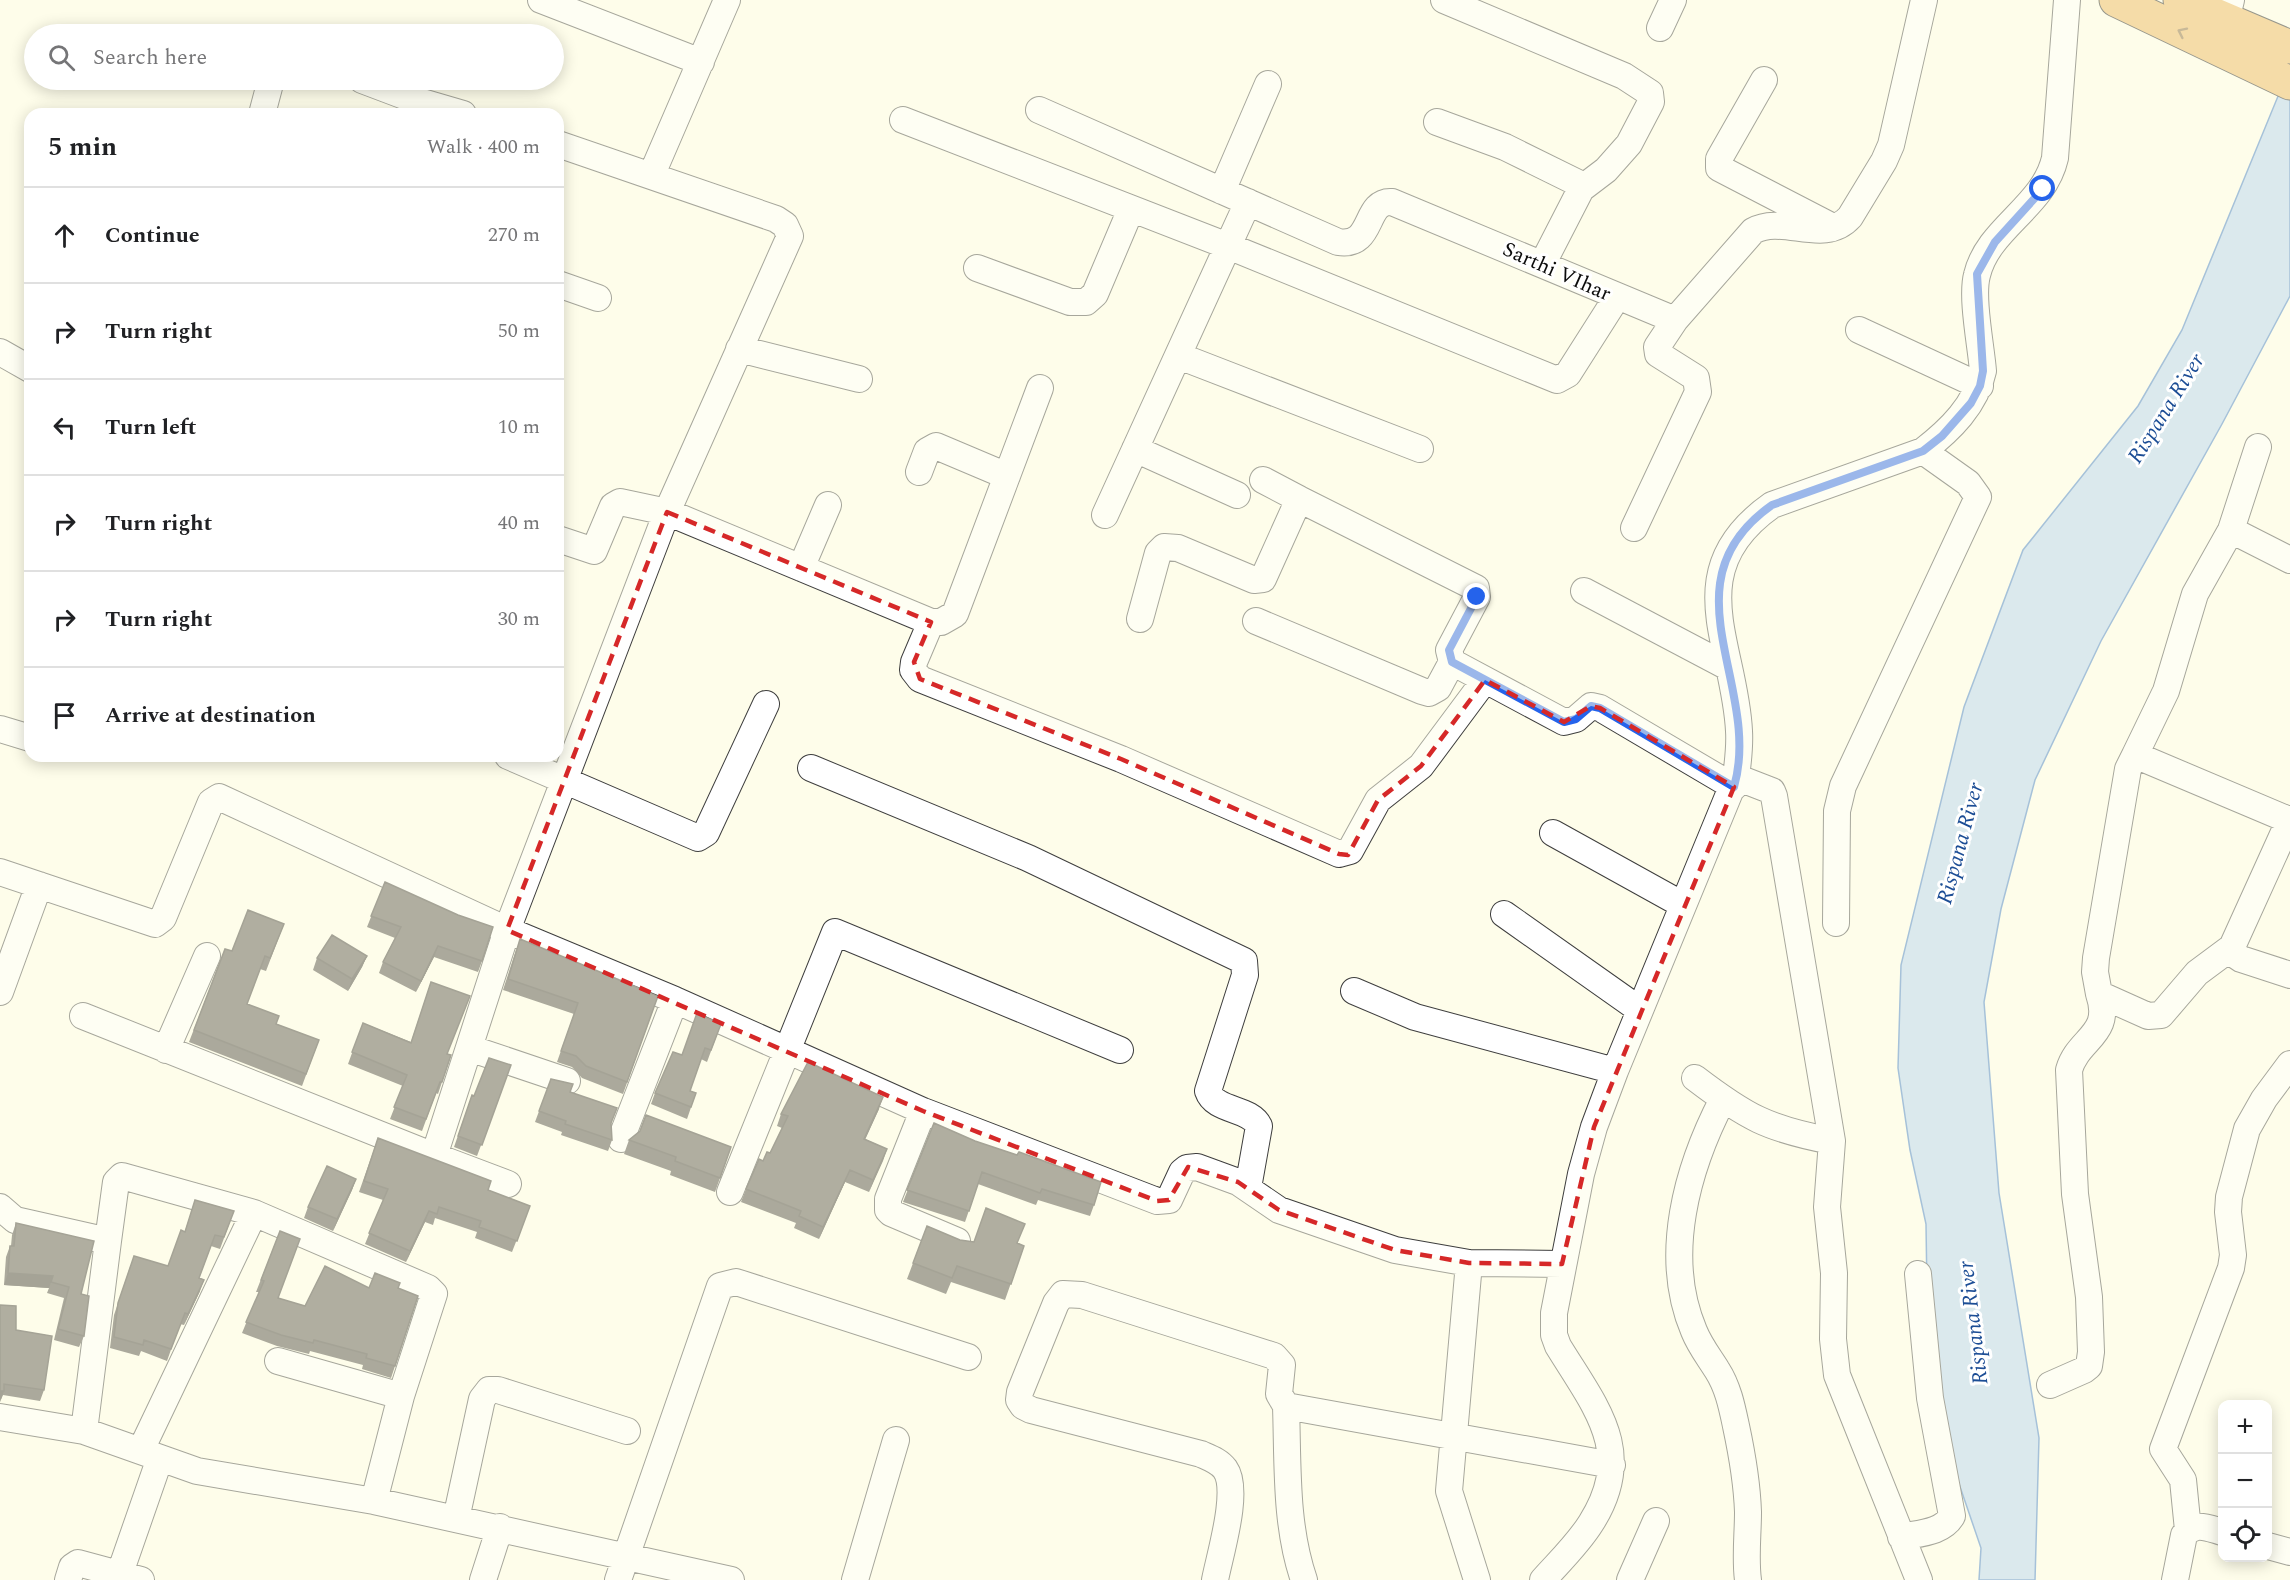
<!DOCTYPE html>
<html lang="en">
<head>
<meta charset="utf-8">
<style>
  :root { --surface:#fff; --page:#f6f6f6; --text:#202124; --muted:#757577; --line:#e0e0e0 }
  body { margin:0; font-family:Spectral,serif; background:var(--page); color:var(--text) }
  .controls { position:absolute; right:18px; bottom:18px; display:grid; overflow:hidden; border-radius:12px; box-shadow:0 3px 15px #0003 }
  .controls button { width:54px; height:54px; display:grid; place-items:center; padding:0; border:0; border-bottom:2px solid var(--line); background:var(--surface); color:var(--text); font:30px sans-serif }
  .stop { position:absolute; width:18px; height:18px; margin:-14px; border:4px solid #2563eb; border-radius:50%; background:#fff }
  .stop.end { background:#2563eb; border-color:#fff; box-shadow:0 2px 6px #0008 }
  .list { margin:0; padding:0; list-style:none }
  h2 { display:flex; justify-content:space-between; align-items:center; height:78px; margin:0; padding:0 24px; font-size:26px }
  h2 small { font-size:20px; font-weight:400; color:var(--muted) }
  .list li { display:grid; grid-template-columns:39px 1fr auto; gap:18px; align-items:center; box-sizing:border-box; height:96px; padding:0 24px; border-top:2px solid var(--line) }
  .list b { display:block; font-size:22px; white-space:nowrap }
  .list em { font-size:20px; font-style:normal; color:var(--muted) }
  .icon { flex:none; width:33px; height:33px; fill:none; stroke:currentColor; stroke-width:2; stroke-linecap:round; stroke-linejoin:round }
  .map { position:relative; flex:none; width:2290px; height:1580px; overflow:hidden }
  .search { position:absolute; background:var(--surface); box-shadow:0 3px 15px #0003; left:24px; top:24px; width:540px; height:66px; display:flex; align-items:center; gap:15px; box-sizing:border-box; padding:0 21px; border-radius:33px; color:var(--muted); font-size:22px }
  .panel { position:absolute; background:var(--surface); box-shadow:0 3px 15px #0003; left:24px; top:108px; width:540px; height:654px; border-radius:18px }
  .map>svg:first-child { display:block }
  .water { fill:#b1d0f2; stroke:#3c79c5; stroke-width:1.5 }
  .lines { fill:none; stroke-linecap:round; stroke-linejoin:round }
  .minor-casing { stroke:#3e3e3e; stroke-width:28 }
  .highway-casing { stroke:#1c1c1c; stroke-width:35 }
  .minor { stroke:#fff; stroke-width:26 }
  .highway { stroke:#ecb359; stroke-width:33 }
  .wall { fill:#47433e }
  .shaded-wall { fill:#3a3732 }
  .building { fill:#534e48; stroke:#3a3732; stroke-width:1.5 }
  .oneway { stroke:#876736 }
  .route { stroke:#2563eb; stroke-width:8 }
  .marked { fill:none; stroke:#d62828; stroke-width:4.5; stroke-dasharray:12 8; stroke-linejoin:round }
  .labels { text-anchor:middle; stroke-width:6; stroke-linejoin:round; paint-order:stroke }
  .street-label { font-size:21px; fill:#0b0b0b; stroke:#fff }
  .water-label { font-size:22px; font-style:italic; fill:#1c4d95; stroke:#fff }
</style>
</head>
<body>
<div class="map">
<svg width="2290" height="1580" viewBox="0 0 2290 1580">
  <rect width="100%" height="100%" fill="#fefdea"/>
  <path class="water" d="M2290,67V296L2222,424L2101,641L2035,780L2001,909L1984,1002L1999,1193L2039,1438L2035,1580H1979L1981,1548L1943,1437L1927,1292L1926,1224L1910,1150L1898,1068L1901,965L1964,707L2023,550L2138,406L2182,330Z"/>
  <g class="lines">
    <defs>
      <path id="minor" d="M541,0L701,62
        M1444,0L1624,76L1650,93L1651,102L1629,144L1606,170L1581,189L1543,263
        M1660,28L1673,0
        M2222,38L2231,0
        M362,80L415,100L463,114
        M1764,80L1719,159V168L1829,225
        M1039,110L1338,242C1375,248 1363,200 1392,202L1675,320L1753,231C1783,214 1824,246 1850,217L1884,161L1891,145L1924,0
        M262,114L271,80
        M903,120L1228,246L1557,380L1568,374L1617,297
        M1437,122L1505,147L1584,186
        M652,174L727,0
        M1222,191L1268,84
        M977,268L1070,302H1086L1095,294L1131,209
        M558,284L598,298
        M1859,330L1980,386
        M739,349L859,379
        M0,352L30,369
        M1179,356L1420,449
        M2258,447L2231,530L2290,560
        M1135,449L1237,495
        M919,472L927,451L936,446L1007,476
        M1299,499L1476,588L1477,597L1449,650L1452,662L1564,722L1576,719L1591,706L1600,708L1734,787
        M1105,515L1248,202
        M1634,528L1698,392L1696,378L1658,354L1657,347L1675,320
        M558,539L594,551L613,506L620,502L667,512L931,622H941L955,614L1040,388
        M801,568L828,505
        M1584,591L1728,667
        M1140,619L1158,553L1164,547L1178,548L1254,580L1263,579L1299,499L1263,480
        M1256,621L1422,691L1429,693L1438,688L1452,662
        M931,622L914,662L913,670L920,679L1121,759L1339,854L1350,851L1378,800L1421,766L1485,680
        M0,729L30,738
        M2135,755L2166,691L2195,594L2231,530
        M508,756L698,838L706,833L766,704
        M811,768L1028,858L1244,961L1245,975L1208,1091C1215,1112 1250,1107 1259,1126L1248,1188
        M1736,777L1772,791L1774,796L1832,1141L1827,1207L1834,1273L1833,1339L1837,1375L1919,1580
        M2290,819L2232,947L2235,955L2241,959L2290,975
        M1553,833L1683,905
        M0,872L155,924L163,918L211,802L219,797L507,930L675,1000L923,1111L1157,1201L1169,1200L1182,1172L1187,1168L1197,1167L1238,1182L1279,1210L1395,1250L1469,1263L1562,1264
        M1504,914L1640,1010
        M1836,923L1837,811L1843,786L1978,497L1968,483L1923,451
        M2232,947L2197,973L2161,1015L2148,1016L2099,994L2095,972L2096,958L2128,769L2135,755L2289,820
        M1354,991L1415,1017L1615,1071
        M0,992L39,885
        M83,1016L434,1156L507,930L667,512L790,236L785,225L776,219L558,144
        M469,1048L567,1081
        M166,1050L207,956
        M1695,1078C1746,1117 1768,1129 1832,1141
        M1723,1099C1687,1168 1662,1256 1694,1331C1700,1346 1709,1357 1717,1370C1728,1387 1732,1407 1736,1426C1742,1454 1747,1483 1748,1512C1748,1534 1745,1558 1748,1580
        M923,1111L888,1199V1210L891,1213L957,1241
        M621,1139L675,1000
        M434,1156L508,1184
        M730,1192L835,932L1120,1050
        M0,1207L15,1220L108,1241L84,1431
        M108,1241L116,1182L122,1176L254,1213
        M1469,1263L1449,1491L1477,1580
        M278,1361L401,1396
        M2050,1385L2084,1370L2089,1366L2091,1352L2089,1297L2075,1194L2069,1070C2078,1038 2113,1035 2099,994
        M1286,1406C1288,1464 1285,1525 1304,1580
        M0,1417L84,1431L197,1471L374,1501L731,1580
        M141,1450L254,1213L428,1288L434,1294L401,1396L374,1501
        M456,1519L482,1399L489,1390H498L627,1431
        M2188,1530L2183,1480L2163,1449L2231,1268L2233,1255L2228,1212L2229,1197L2247,1129L2264,1099L2290,1064
        M1901,1537C1919,1533 1942,1533 1952,1516L1930,1398L1918,1274
        M2268,1546L2290,1552
        M120,1573L160,1458
        M68,1580L72,1567L78,1563L141,1580
        M483,1580L500,1527
        M618,1580L720,1286L736,1282L968,1357
        M855,1580L896,1440
        M1215,1580C1220,1554 1240,1490 1225,1469C1219,1461 1210,1458 1201,1454L1031,1410L1023,1406L1019,1400L1020,1392L1056,1303L1063,1294L1082,1295L1274,1356L1282,1365L1279,1394L1286,1406L1612,1465
        M1543,1580C1559,1562 1578,1544 1591,1523C1636,1452 1596,1408 1558,1346L1554,1335V1313L1581,1174L1594,1127L1615,1071L1736,777C1738,762 1740,746 1739,731C1735,644 1678,571 1772,505L1923,451C1950,430 1976,405 1983,371C1981,346 1971,297 1977,275C1988,228 2044,207 2055,158L2067,0
        M1630,1580L1656,1521
        M2175,1580L2184,1535C2195,1521 2208,1528 2222,1532"/>
      <path id="highway" d="M2116,0L2290,83
        M2180,0L2290,47"/>
    </defs>
    <use href="#minor" class="minor-casing"/>
    <use href="#highway" class="highway-casing"/>
    <use href="#minor" class="minor"/>
    <use href="#highway" class="highway"/>
  </g>
  <path class="wall" d="M385,882L482,961L478,972L434,957L416,992L379,973L383,962L395,938L367,927Z
    M284,924L266,971L260,969L247,1004L276,1024L319,1040L302,1086L189,1042L225,949L232,951Z
    M516,950L658,996L623,1094L582,1078L572,1067L557,1062L574,1014L503,990Z
    M367,956L362,967L348,991L313,970L317,958Z
    M431,982L448,1054L442,1082L438,1094L436,1093L422,1131L390,1119L403,1086L348,1064L363,1023L411,1042Z
    M721,1024L707,1062L701,1059L690,1091L696,1093L687,1119L651,1104L655,1093Z
    M511,1065L477,1156L454,1147L472,1095L474,1096Z
    M551,1079L611,1123L612,1140L608,1151L561,1135L562,1132L535,1122Z
    M879,1109L865,1139L887,1149L869,1192L845,1182L819,1239L794,1228L796,1223L741,1202L746,1189L763,1161L770,1153L782,1128L777,1126L781,1114Z
    M934,1123L975,1141L1094,1205L1090,1216L1038,1200L1036,1205L978,1184L965,1222L903,1202Z
    M378,1138L488,1190L530,1206L512,1252L475,1238L477,1232L435,1218L433,1225L425,1222L406,1262L365,1244L383,1200L359,1192Z
    M629,1140L731,1147L715,1192L670,1175L671,1171L624,1154Z
    M356,1179L352,1190L333,1231L304,1218L308,1207Z
    M195,1200L234,1211L220,1249L211,1246L199,1278L200,1291L184,1325L180,1324L167,1361L141,1351L139,1356L110,1348L114,1315L130,1267L168,1266L185,1231Z
    M16,1223L81,1294L84,1336L79,1347L54,1340L64,1298L47,1293L49,1288L4,1285L6,1257L10,1246H11L12,1235Z
    M927,1226L960,1240L974,1242L1018,1243L1024,1246L1005,1300L951,1282L946,1294L907,1279Z
    M280,1231L278,1298L305,1306L369,1288H398L395,1366L391,1378L362,1369L363,1365L310,1351L309,1354L277,1346L242,1333L259,1292H256Z
    M16,1330L44,1390L40,1401L3,1395L0,1402Z"/>
  <path class="shaded-wall" d="M438,946L434,957L416,992L421,981Z
    M367,956L362,967L348,991L352,979Z
    M883,1097L879,1109L860,1151L864,1139Z
    M887,1149L883,1161L869,1192L873,1180Z
    M850,1170L845,1182L819,1239L823,1227Z
    M356,1179L352,1190L333,1231L337,1219Z
    M429,1211L425,1222L406,1262L410,1251Z
    M8,1273L53,1276L49,1288L4,1285Z
    M204,1280L200,1291L184,1325L188,1314Z
    M0,1391H4L0,1402Z"/>
  <path class="building" d="M385,882L458,915L493,927L482,961L438,946L421,981L383,962L401,927L371,916Z
    M248,910L284,924L270,958L265,956L247,1004L279,1016L276,1024L319,1040L306,1074L194,1030L225,949L232,951Z
    M332,935L367,956L352,979L317,958Z
    M520,939L658,996L627,1082L586,1066L576,1056L561,1051L578,1003L508,979Z
    M431,982L470,996L447,1054L451,1055L442,1082H440L426,1119L394,1107L407,1075L352,1052L363,1023L411,1043Z
    M697,1013L721,1024L711,1050L705,1048L690,1091L696,1093L691,1107L655,1093L673,1052L682,1055Z
    M489,1058L511,1065L482,1145L458,1136L472,1095L474,1096Z
    M808,1062L883,1097L864,1139L887,1149L873,1180L850,1170L823,1227L799,1216L801,1211L746,1189L759,1159L763,1161L767,1152L770,1153L788,1116L781,1114Z
    M551,1079L573,1084L570,1092L617,1108L611,1123L612,1140L565,1124L566,1121L539,1111Z
    M646,1115L731,1147L720,1178L675,1161L676,1157L629,1140L640,1131Z
    M934,1123L975,1141L1017,1155L1019,1152L1101,1182L1094,1205L1042,1189L1040,1193L982,1172L969,1211L907,1190Z
    M378,1138L491,1181L488,1190L530,1206L517,1241L479,1227L481,1221L439,1207L437,1214L429,1211L410,1251L369,1233L388,1189L364,1181Z
    M327,1166L356,1179L337,1219L308,1207Z
    M195,1200L234,1211L224,1237L215,1235L199,1278L204,1280L188,1314L185,1313L171,1349L144,1340L143,1345L114,1337L118,1303L134,1256L168,1266L181,1230L185,1232Z
    M986,1208L1025,1224L1017,1243L1024,1246L1011,1284L957,1266L952,1278L913,1263L927,1226L960,1240L974,1242Z
    M16,1223L94,1241L81,1294L89,1296L84,1336L58,1329L69,1287L51,1282L53,1276L8,1273L10,1246H14Z
    M280,1231L300,1239L278,1298L305,1306L325,1266L369,1288L375,1273L400,1283L398,1288L418,1296L395,1366L366,1358L367,1354L314,1340L313,1343L281,1335L246,1322L264,1281L261,1280Z
    M0,1305L16,1306V1330L52,1336L44,1390L4,1384V1391H0Z"/>
  <defs><path id="oneway-chevron" d="M-2-3.5L2.5 0L-2 3.5" fill="none" stroke-width="1.6" stroke-linecap="round" stroke-linejoin="round" transform="scale(1.5)"/></defs>
  <use class="oneway" href="#oneway-chevron" transform="translate(2182 32) rotate(-154)"/>
  <g class="lines">
    <path class="route" d="M1477,597L1449,650L1452,662L1564,722L1576,719L1591,706L1600,708L1734,787C1763,686 1661,583 1772,505L1923,451L1942,436L1971,403L1980,386L1983,371L1977,274L1995,242L2043,189"/>
  </g>
  <path d="M0 0H2290V1580H0ZM667,512L931,622L914,662L920,679L1121,759L1339,854L1348,855L1378,800L1421,766L1485,680L1564,722L1591,706L1600,708L1734,787L1594,1127L1562,1264L1469,1263L1395,1250L1279,1210L1238,1182L1188,1167L1169,1200L1157,1201L923,1111L507,930Z" fill="#fefdea" fill-opacity=".55" fill-rule="evenodd"/>
  <path class="marked" d="M667,512L931,622L914,662L920,679L1121,759L1339,854L1348,855L1378,800L1421,766L1485,680L1564,722L1591,706L1600,708L1734,787L1594,1127L1562,1264L1469,1263L1395,1250L1279,1210L1238,1182L1188,1167L1169,1200L1157,1201L923,1111L507,930Z"/>
  <g class="labels">
    <g class="street-label">
      <text transform="translate(1557 271) rotate(24)" y="7">Sarthi VIhar</text>
    </g>
    <g class="water-label">
      <text transform="translate(2165 408) rotate(-58)" y="8">Rispana River</text>
      <text transform="translate(1959 843) rotate(-75)" y="8">Rispana River</text>
      <text transform="translate(1972 1323) rotate(-97)" y="8">Rispana River</text>
    </g>
  </g>
</svg>
<div class="controls">
<button>+</button>
<button>−</button>
<button><svg class="icon" aria-label="locate" viewBox="0 0 24 24"><circle cx="12" cy="12" r="6"/><path d="M12 2v4M12 18v4M2 12h4M18 12h4"/></svg></button>
</div>
<div class="stop" style="left:2043px;top:189px"></div>
<div class="stop end" style="left:1477px;top:597px"></div>
<div class="search"><svg class="icon" aria-label="search" viewBox="0 0 24 24"><circle cx="10" cy="10" r="6"/><path d="M15 15l6 6"/></svg>Search here</div>
<section class="panel">
<h2>5 min<small>Walk · 400 m</small></h2>
<ul class="list">
<li><svg class="icon" aria-label="ahead" viewBox="0 0 24 24"><path d="M12 20V5M6 11l6-6 6 6"/></svg><div><b>Continue</b></div><em>270 m</em></li>
<li><svg class="icon" aria-label="right" viewBox="0 0 24 24"><path d="M7 20v-9h11M14 6l5 5-5 5"/></svg><div><b>Turn right</b></div><em>50 m</em></li>
<li><svg class="icon" aria-label="left" viewBox="0 0 24 24"><path d="M17 20v-9H6M10 6l-5 5 5 5"/></svg><div><b>Turn left</b></div><em>10 m</em></li>
<li><svg class="icon" aria-label="right" viewBox="0 0 24 24"><path d="M7 20v-9h11M14 6l5 5-5 5"/></svg><div><b>Turn right</b></div><em>40 m</em></li>
<li><svg class="icon" aria-label="right" viewBox="0 0 24 24"><path d="M7 20v-9h11M14 6l5 5-5 5"/></svg><div><b>Turn right</b></div><em>30 m</em></li>
<li><svg class="icon" aria-label="arrive" viewBox="0 0 24 24"><path d="M6 21V4h12l-3 4 3 4H6"/></svg><div><b>Arrive at destination</b></div></li>
</ul>
</section>
</div>
</body>
</html>
